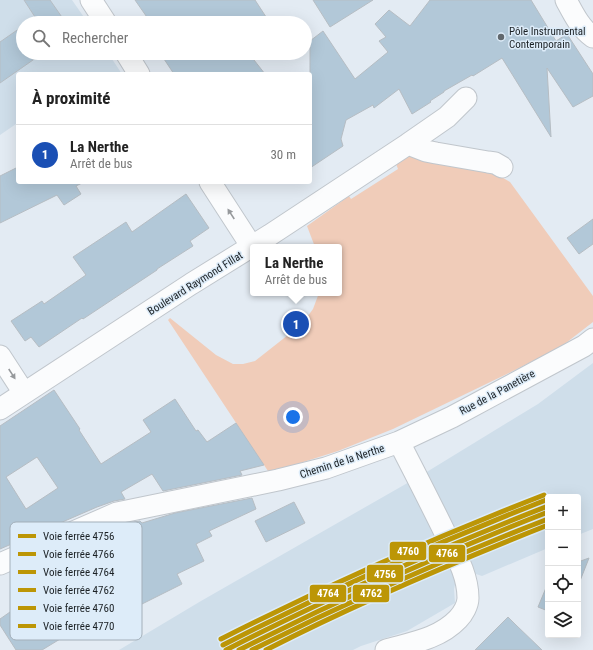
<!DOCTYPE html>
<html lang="fr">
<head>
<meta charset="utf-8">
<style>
  :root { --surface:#fff; --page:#f2f2f2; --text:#222; --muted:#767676; --line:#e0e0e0; --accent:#0f766e }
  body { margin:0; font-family:"Roboto Condensed",sans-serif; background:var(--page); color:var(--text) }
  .controls { position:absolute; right:12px; bottom:12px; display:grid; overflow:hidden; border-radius:4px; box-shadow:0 4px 16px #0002 }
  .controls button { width:36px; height:36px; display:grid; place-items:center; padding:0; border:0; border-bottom:1px solid var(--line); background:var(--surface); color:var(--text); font:20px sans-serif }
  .you { position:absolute; left:293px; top:417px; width:14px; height:14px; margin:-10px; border:3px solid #fff; border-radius:50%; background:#1a73e8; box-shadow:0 0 0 6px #1a73e833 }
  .badge { display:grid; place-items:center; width:26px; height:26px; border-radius:50%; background:var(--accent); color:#fff; font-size:13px; font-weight:700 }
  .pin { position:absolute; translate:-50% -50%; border:2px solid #fff; box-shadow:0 1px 4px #0006 }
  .popup { position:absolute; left:250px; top:244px; width:92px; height:52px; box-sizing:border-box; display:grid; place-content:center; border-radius:4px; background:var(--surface); filter:drop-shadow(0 1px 3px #0005); font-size:13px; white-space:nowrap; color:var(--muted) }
  .popup b { font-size:15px; color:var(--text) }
  .popup::after { content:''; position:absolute; left:50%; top:100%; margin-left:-8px; border:8px solid transparent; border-top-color:var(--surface) }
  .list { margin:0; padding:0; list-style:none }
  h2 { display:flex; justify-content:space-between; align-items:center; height:52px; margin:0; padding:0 16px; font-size:17px }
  h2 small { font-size:13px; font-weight:400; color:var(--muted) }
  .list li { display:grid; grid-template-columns:26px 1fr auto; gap:12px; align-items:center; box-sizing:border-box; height:60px; padding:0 16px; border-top:1px solid var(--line) }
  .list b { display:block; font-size:15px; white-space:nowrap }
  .list p { margin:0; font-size:13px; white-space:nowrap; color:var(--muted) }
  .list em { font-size:13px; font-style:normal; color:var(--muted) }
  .icon { flex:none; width:22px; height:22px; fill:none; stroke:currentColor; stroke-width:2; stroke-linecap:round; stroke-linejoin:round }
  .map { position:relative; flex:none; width:593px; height:650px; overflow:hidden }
  .search { position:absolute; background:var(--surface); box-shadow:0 4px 16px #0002; left:16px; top:16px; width:296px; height:44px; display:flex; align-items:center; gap:10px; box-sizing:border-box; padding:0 14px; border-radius:22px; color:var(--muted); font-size:15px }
  .panel { position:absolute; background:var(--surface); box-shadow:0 4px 16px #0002; left:16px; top:72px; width:296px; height:112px; border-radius:4px }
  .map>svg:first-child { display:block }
  .built { fill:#cfdeea }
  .green { fill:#f0ccb9 }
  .building { fill:#b2c8d8; stroke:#b6bdc3; fill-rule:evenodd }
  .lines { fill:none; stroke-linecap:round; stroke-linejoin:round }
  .street-casing { stroke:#c0c6cc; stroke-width:23 }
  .street { stroke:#fbfcfd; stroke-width:21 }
  .rail-1-casing { stroke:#ddecf9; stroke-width:8 }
  .rail-2-casing { stroke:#ddecf9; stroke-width:8 }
  .rail-3-casing { stroke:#ddecf9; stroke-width:8 }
  .rail-4-casing { stroke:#ddecf9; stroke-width:8 }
  .rail-5-casing { stroke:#ddecf9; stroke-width:8 }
  .rail-6-casing { stroke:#ddecf9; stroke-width:8 }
  .rail-1 { stroke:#bc9606; stroke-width:5 }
  .rail-2 { stroke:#bc9606; stroke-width:5 }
  .rail-3 { stroke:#bc9606; stroke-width:5 }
  .rail-4 { stroke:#bc9606; stroke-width:5 }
  .rail-5 { stroke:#bc9606; stroke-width:5 }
  .rail-6 { stroke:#bc9606; stroke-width:5 }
  .oneway { fill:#96999c }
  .poi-dot { fill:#61686d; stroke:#ddecf9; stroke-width:1.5 }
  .labels { text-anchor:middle; stroke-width:3; stroke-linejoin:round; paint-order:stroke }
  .poi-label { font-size:11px; fill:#1b2125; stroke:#ddecf9; text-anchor:start }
  .street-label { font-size:11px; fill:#1b2125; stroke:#ddecf9 }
  .key { fill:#ddecf9; stroke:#a3afb9; stroke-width:1 }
  .key-label { font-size:11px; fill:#1b2125 }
  .line-badge { stroke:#ddecf9; stroke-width:1.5 }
  .badge-label { font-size:11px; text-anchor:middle; font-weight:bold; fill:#fff }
</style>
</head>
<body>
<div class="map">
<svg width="593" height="650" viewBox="0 0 593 650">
  <rect width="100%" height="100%" fill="#e3ebf3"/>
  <path class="built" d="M0,0H72L88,23H23V53H108L122,74H18V127L16,124L0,135Z
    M593,363V529L578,535V497H548V548L482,576L473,573L456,580L454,589L455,603L407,631L361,646L353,650H119L201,601L425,473L538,404Z"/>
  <path class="green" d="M409,154L488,169L510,182L593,296V322L562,346L515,370L393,429L338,451L297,464L268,471L264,465L168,320L170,318L216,355L233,364H243L255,361L302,324L313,309L319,293H339V247H315L307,226L349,196L351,199L398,169L395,161Z"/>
  <path class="building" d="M24,0H50L66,23H27L35,17Z
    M135,0H255L270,23H151Z
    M313,0H373L330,27Z
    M430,0H531L556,41L567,34L593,74V96L573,107L547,68L551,137L502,58L473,76L472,75L444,91V92L430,101L431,102L412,114L399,89L374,108L373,105L346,120L341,139L343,146L310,168V41L323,31L355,79L388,52L379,41L386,37L375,24L389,10L410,26Z
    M23,26V53H43L0,83V42Z
    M160,53H264L254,60L265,74H174Z
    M18,167V182H84L76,186L81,194L64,205L57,195L0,223V176Z
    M186,194L209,228L190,241L193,246L157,269V270L83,319L82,318L39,347L31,337L25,341L11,321L42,301L44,304L86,275L73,257L126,222L132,232Z
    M593,219V244L579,254L567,238Z
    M54,390L80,429L79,430L101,464L151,432L143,420L175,399L196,431L198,430L207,442L236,423L264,465L240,471L242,475L163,491L152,474L121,492L125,499L114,501L97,507L0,549V426ZM37,457L58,488L26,509L6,477Z
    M252,498L256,509L209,531L212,536L196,544L204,561L177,574L182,584L142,604L139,598L70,633L42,650H16L0,625V619L20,605L14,592L26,586L24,582L69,561L78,579L134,551L122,524L140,521L142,523L175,513Z
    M294,502L305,523L266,542L255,521Z
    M589,558L578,586V562Z
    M548,583V611L538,607Z
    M508,617L516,625L542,650H475Z"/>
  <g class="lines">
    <defs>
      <path id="street" d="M91,0L106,23
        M566,0C573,13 580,28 593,37
        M126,53L139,74
        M408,144L426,151L436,153L488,162L495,163L502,167
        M210,182L252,247
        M0,356L24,393
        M0,409L191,284L270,235L408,144L447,117L466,98
        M399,442L452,417L584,346L593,339
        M0,564L117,513L278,480L326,468L399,442C415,473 431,504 446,535C456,555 468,575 468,598C468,605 463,614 458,619C439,639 411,643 386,650"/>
    </defs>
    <use href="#street" class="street-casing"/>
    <use href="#street" class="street"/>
    <defs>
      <path id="rail-1" d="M226,650C331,596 438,549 548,506"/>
      <path id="rail-2" d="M239,650C340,599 443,553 548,512"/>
      <path id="rail-3" d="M223,645C328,591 436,543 546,500"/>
      <path id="rail-4" d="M252,650C349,601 447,558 548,519"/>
      <path id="rail-5" d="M221,639C326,586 433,538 544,495"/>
      <path id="rail-6" d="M266,650C357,603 452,563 548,525"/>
    </defs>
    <use href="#rail-1" class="rail-1-casing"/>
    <use href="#rail-2" class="rail-2-casing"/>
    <use href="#rail-3" class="rail-3-casing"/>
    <use href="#rail-4" class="rail-4-casing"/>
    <use href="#rail-5" class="rail-5-casing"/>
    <use href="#rail-6" class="rail-6-casing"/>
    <use href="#rail-1" class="rail-1"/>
    <use href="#rail-2" class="rail-2"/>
    <use href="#rail-3" class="rail-3"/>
    <use href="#rail-4" class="rail-4"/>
    <use href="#rail-5" class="rail-5"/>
    <use href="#rail-6" class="rail-6"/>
  </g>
  <defs><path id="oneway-solid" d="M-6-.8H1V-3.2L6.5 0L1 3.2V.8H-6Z"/></defs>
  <g class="oneway">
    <use href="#oneway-solid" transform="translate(231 214) rotate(-123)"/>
    <use href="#oneway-solid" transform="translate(12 374) rotate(57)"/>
  </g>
  <circle class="poi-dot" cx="501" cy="37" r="4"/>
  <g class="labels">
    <g class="poi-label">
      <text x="509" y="35">Pôle Instrumental<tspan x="509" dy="13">Contemporain</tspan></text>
    </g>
    <g class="street-label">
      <text transform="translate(195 283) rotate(-32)" y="4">Boulevard Raymond Fillat</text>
      <text transform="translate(497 392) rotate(-28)" y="4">Rue de la Panetière</text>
      <text transform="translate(342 461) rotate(-18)" y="4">Chemin de la Nerthe</text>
    </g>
  </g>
  <rect x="10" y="522" width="132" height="118" rx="6" class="key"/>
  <rect x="18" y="534" width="18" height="4" fill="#bc9606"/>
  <rect x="18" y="552" width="18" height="4" fill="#bc9606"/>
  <rect x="18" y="570" width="18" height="4" fill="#bc9606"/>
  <rect x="18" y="588" width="18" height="4" fill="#bc9606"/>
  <rect x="18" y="606" width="18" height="4" fill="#bc9606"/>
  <rect x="18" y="624" width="18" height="4" fill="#bc9606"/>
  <g class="key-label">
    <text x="43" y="540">Voie ferrée 4756</text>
    <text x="43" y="558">Voie ferrée 4766</text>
    <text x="43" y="576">Voie ferrée 4764</text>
    <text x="43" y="594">Voie ferrée 4762</text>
    <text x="43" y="612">Voie ferrée 4760</text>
    <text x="43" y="630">Voie ferrée 4770</text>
  </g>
  <g class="line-badge">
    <rect x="389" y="541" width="38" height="20" rx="4" fill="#bc9606"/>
    <rect x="428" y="544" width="38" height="19" rx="4" fill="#bc9606"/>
    <rect x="366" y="564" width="38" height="19" rx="4" fill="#bc9606"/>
    <rect x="352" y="584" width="38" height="19" rx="4" fill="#bc9606"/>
    <rect x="309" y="584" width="38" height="19" rx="4" fill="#bc9606"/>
  </g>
  <g class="badge-label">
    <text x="408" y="555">4760</text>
    <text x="447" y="557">4766</text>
    <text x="385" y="578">4756</text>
    <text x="371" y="597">4762</text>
    <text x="328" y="597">4764</text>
  </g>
</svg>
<div class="controls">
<button>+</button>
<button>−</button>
<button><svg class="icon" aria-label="locate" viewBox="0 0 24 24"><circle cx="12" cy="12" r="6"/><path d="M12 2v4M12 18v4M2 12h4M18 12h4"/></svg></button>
<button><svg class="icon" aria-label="layers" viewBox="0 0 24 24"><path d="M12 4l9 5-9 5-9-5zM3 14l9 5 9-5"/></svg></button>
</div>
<div class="you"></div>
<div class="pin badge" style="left:296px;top:324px;background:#1a4fb4">1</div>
<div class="popup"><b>La Nerthe</b>Arrêt de bus</div>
<div class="search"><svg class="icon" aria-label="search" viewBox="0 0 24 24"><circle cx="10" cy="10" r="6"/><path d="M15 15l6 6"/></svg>Rechercher</div>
<section class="panel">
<h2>À proximité<small></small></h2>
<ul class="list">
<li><span class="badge" style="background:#1a4fb4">1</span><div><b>La Nerthe</b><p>Arrêt de bus</p></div><em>30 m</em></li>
</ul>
</section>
</div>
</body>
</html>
